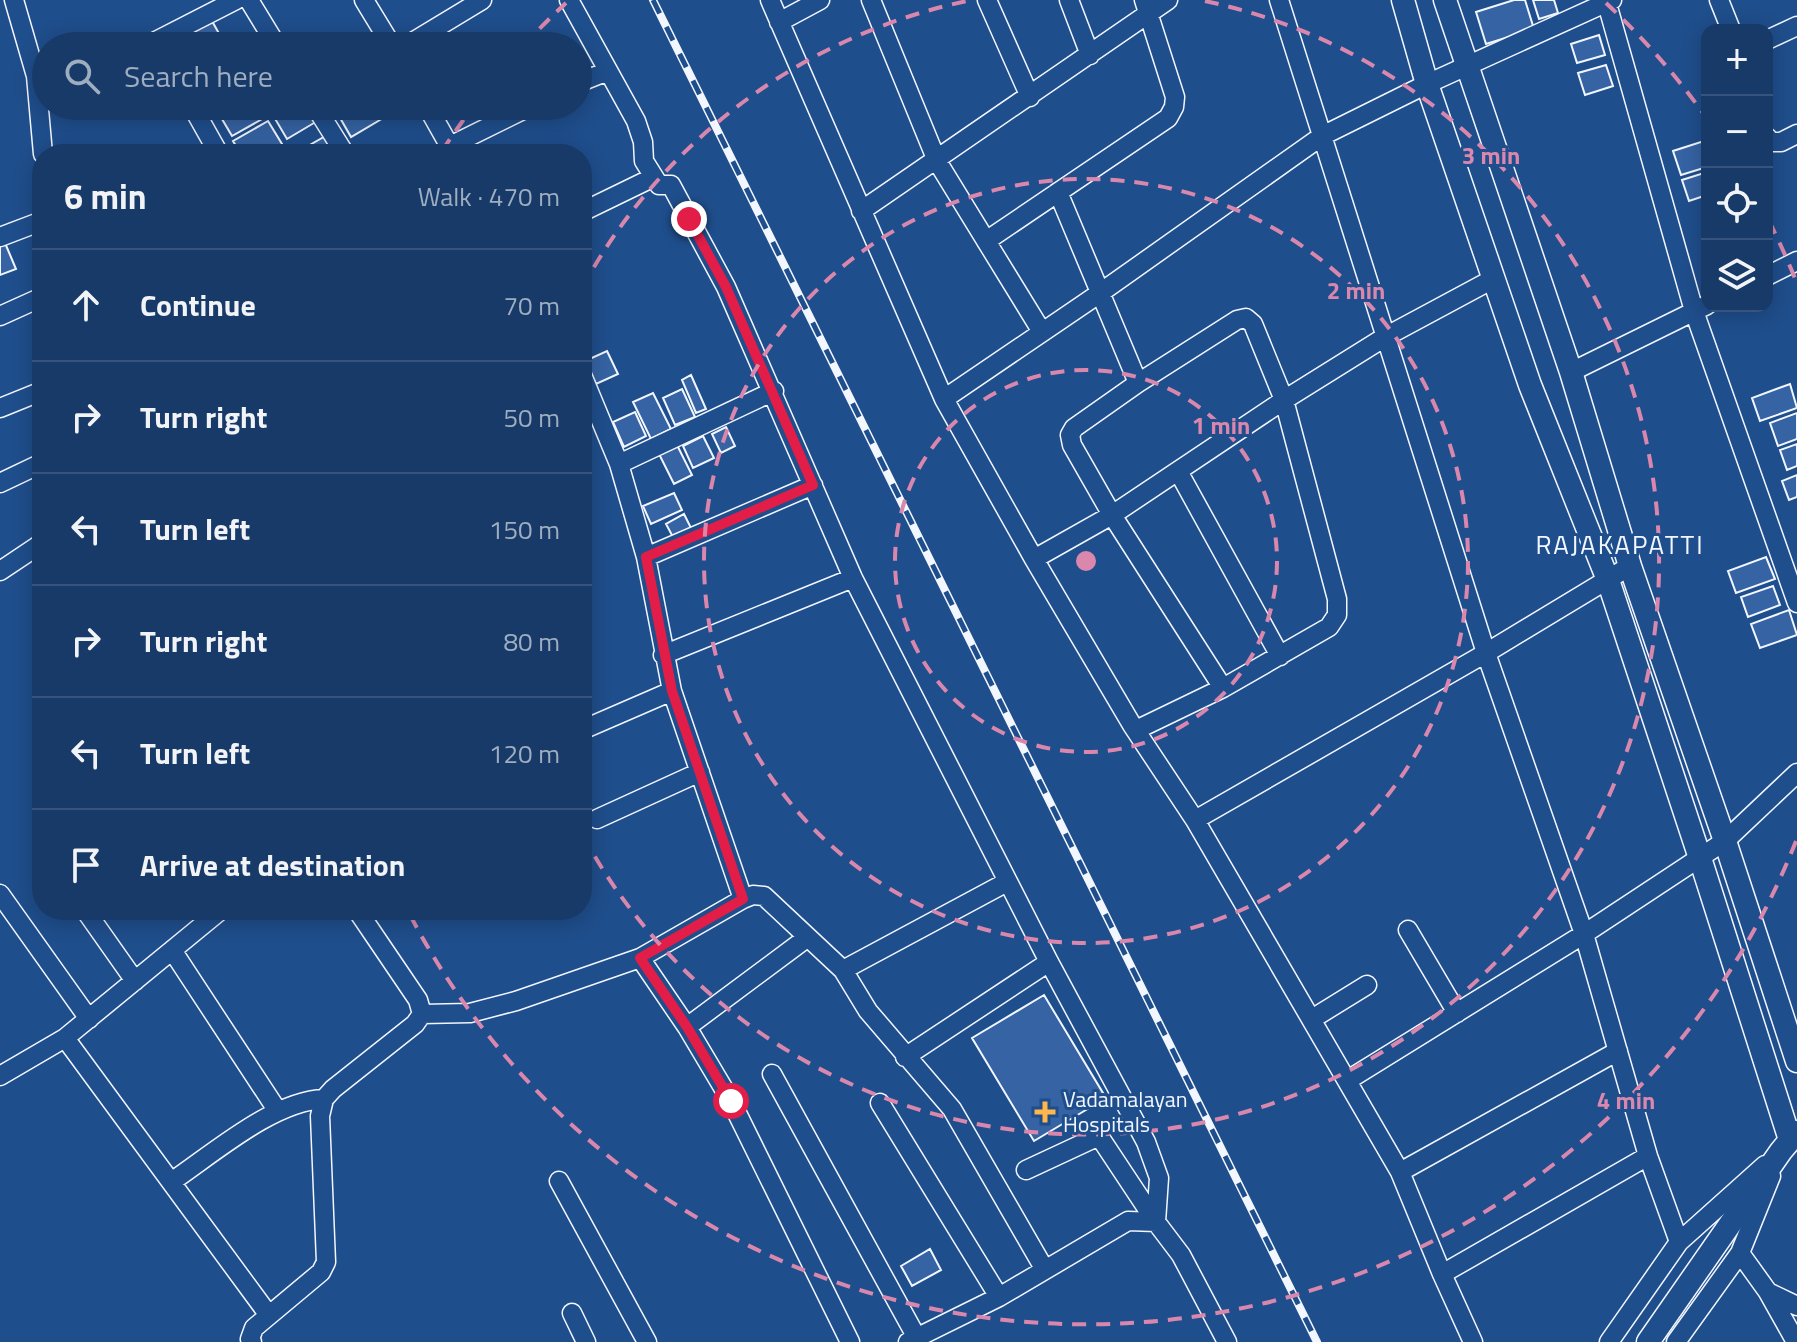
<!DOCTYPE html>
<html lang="en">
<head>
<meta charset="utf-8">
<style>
  :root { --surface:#173a69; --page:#20416f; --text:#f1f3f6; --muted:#9eadc0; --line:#36547d }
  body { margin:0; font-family:"Titillium Web",sans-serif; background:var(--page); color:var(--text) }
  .controls { position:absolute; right:24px; top:24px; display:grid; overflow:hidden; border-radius:16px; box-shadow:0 4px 20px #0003 }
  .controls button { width:72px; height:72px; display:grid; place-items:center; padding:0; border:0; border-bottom:2px solid var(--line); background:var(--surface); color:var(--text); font:40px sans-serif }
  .stop { position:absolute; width:24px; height:24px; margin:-18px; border:6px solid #e11d48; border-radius:50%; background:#fff }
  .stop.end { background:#e11d48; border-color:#fff; box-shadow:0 2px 8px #0008 }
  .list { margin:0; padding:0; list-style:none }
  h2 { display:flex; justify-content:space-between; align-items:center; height:104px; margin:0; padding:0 32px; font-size:34px }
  h2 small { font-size:26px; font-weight:400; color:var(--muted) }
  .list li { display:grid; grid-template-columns:52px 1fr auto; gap:24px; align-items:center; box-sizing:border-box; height:112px; padding:0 32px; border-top:2px solid var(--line) }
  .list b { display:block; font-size:30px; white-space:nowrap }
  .list em { font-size:26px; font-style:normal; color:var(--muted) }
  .icon { flex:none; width:44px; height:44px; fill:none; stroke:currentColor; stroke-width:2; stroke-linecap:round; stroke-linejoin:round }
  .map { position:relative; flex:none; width:1797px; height:1342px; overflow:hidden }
  .search { position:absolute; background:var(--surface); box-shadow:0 4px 20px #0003; left:32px; top:32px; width:560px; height:88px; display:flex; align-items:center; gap:20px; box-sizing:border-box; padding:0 28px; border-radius:44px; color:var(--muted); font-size:30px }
  .panel { position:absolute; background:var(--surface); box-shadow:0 4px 20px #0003; left:32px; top:144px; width:560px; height:776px; border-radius:32px }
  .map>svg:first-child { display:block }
  .building { fill:#3563a3; stroke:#f2f6ff; stroke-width:2 }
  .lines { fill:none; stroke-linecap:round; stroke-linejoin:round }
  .minor-casing { stroke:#f2f6ff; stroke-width:21 }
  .major-casing { stroke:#f2f6ff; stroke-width:25 }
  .minor { stroke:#1f4e8c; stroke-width:18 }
  .major { stroke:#1f4e8c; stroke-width:22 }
  .rail-casing { stroke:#f2f6ff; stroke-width:8 }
  .rail { stroke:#1f4e8c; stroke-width:5; stroke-dasharray:15; stroke-linecap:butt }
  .route { stroke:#e11d48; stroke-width:10 }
  .ring { fill:none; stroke:#da87ad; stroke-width:4; stroke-dasharray:14 10 }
  .poi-dot { fill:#ffb74d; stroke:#1f4e8c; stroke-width:3 }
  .labels { text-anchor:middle; stroke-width:6; stroke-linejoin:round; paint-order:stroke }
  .poi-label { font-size:22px; fill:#f2f6ff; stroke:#1f4e8c; text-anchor:start }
  .quarter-label { font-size:26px; letter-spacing:2px; fill:#f2f6ff; stroke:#1f4e8c }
  .centre { fill:#da87ad; stroke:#1f4e8c; stroke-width:4 }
  .ring-label { font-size:24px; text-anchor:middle; font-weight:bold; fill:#da87ad; stroke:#1f4e8c; stroke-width:6; stroke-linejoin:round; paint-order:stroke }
</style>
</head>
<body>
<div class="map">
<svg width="1797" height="1342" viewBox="0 0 1797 1342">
  <rect width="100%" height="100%" fill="#1f4e8c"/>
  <path class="building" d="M1514,0H1525L1534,29L1486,44L1476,12Z
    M1533,0H1554L1558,13L1539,19Z
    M212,21L226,46H186L182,38Z
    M1599,35L1605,55L1577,63L1571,44Z
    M1606,65L1613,86L1585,95L1578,73Z
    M245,106H257L264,118L232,136L222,119Z
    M294,106H311L319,120L287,139L274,117Z
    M356,106H378L385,117L351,137L339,116Z
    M268,121L282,144L265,154H241L233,141Z
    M329,134L336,146L322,154H294Z
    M1707,140V167L1681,175L1673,151Z
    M1707,172V195L1689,201L1682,180Z
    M5,243L16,269L0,275V245Z
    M607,351L618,374L596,384L585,361Z
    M691,375L706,409L696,413L682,380Z
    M1790,384L1797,408L1760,421L1752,398Z
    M682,389L695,417L675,425L663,398Z
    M653,393L671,429L651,439L633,402Z
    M635,412L646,436L624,447L613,422Z
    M1797,413V439L1778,446L1770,423Z
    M726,427L735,446L721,453L712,434Z
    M703,436L714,458L693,468L683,446Z
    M1797,444V466L1787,470L1780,450Z
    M677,445L692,475L674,484L659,454Z
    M1797,475V497L1789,500L1782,481Z
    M674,493L682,510L651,524L643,506Z
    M684,514L692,530L674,539L666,524Z
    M1766,557L1775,579L1736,593L1728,571Z
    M1773,586L1780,605L1748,617L1741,597Z
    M1789,610L1797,635L1760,648L1751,624Z
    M1044,995L1106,1098L1034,1141L972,1038Z
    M930,1249L941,1270L912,1286L901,1266Z"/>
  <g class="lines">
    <defs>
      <path id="minor" d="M14,0L36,76L43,154
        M249,0L277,46
        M364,0L392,46
        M569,0L636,121L643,142L644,161L659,185H671L726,287L853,578L1049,962L1146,1142L1159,1178L1156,1222
        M770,0L944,399L1034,559L1132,725L1195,820L1400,1172L1442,1274L1473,1342
        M871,0L937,161L1042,332
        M987,0L1030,97
        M1069,0L1090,55
        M1279,0L1486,653L1584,934L1648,1156L1679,1242
        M1606,0L1694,311L1797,603
        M1719,0L1731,30
        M779,22L820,0
        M1767,40L1797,26
        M146,46L236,0
        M406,46L482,0
        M578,83L608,71
        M192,106L219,154
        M315,106L345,154
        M427,106L454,154
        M1767,137L1771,142H1781L1797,134
        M450,146L531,106
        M1058,192L1138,383L1237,320L1246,318L1253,324L1284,400L1337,599V615L1329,627L1223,688L1136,730
        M861,211L1168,0
        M582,212L654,177
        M0,237L42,221
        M986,241L1168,118L1174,107L1175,97L1144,0
        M1767,276L1797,261
        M0,316L42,297
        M1571,372L1707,305
        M582,375L619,464L646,557L672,691L743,899
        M1138,383L1074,428L1070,435L1072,445L1112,515L1223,688
        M944,399L1100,293L1322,136L1427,84L1612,0
        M0,408L42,391
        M619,464L774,391
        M1178,471L1280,656
        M0,483L42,463
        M646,557L813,485
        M1034,559L1112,515L1284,400L1385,337L1493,279
        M0,571L42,543
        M663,655L853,578
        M582,730L672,691
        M597,819L700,772
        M1195,820L1486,653L1630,566
        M0,894L89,1019
        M85,910L135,981
        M1408,930L1457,1013
        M172,950L277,1110
        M640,958L687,1027L731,1101L850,1342
        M843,970L1007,882
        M422,1014L470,1013L516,1001L640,958L743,899L753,895L764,896L843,970L868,1011L952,1109L1045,1270
        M1312,1019L1367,985
        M687,1027L808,937
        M65,1038L268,1314
        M905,1057L1049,962
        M772,1074L917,1338
        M0,1076L65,1038L221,910
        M1348,1080L1584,934L1725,841L1797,773
        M880,1103L999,1297
        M1026,1170L1099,1136L1156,1222
        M1400,1172L1618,1051
        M559,1181L647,1342
        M171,1182C214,1153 273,1101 324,1099
        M1740,1253L1768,1292L1796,1342
        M1442,1274L1648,1156
        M1768,1292L1797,1306
        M572,1313L586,1342
        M252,1342L250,1339L254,1328L321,1272L326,1262L320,1116L324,1099L333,1089L415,1024L422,1014L418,1000L357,910
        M908,1342L999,1297L1128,1221L1156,1222L1181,1255L1227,1342
        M1609,1342L1679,1242L1765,1165
        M1676,1342L1740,1253L1771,1176"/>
      <path id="major" d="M1403,0L1427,84L1530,385L1608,580L1700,858L1790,1140
        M1445,0L1571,372L1630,566L1725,841L1797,1061
        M1648,1342L1781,1151L1797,1132"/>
    </defs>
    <use href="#minor" class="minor-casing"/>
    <use href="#major" class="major-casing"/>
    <use href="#minor" class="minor"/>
    <use href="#major" class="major"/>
    <defs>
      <path id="rail" d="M653,0L1317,1342"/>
    </defs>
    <use href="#rail" class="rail-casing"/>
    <use href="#rail" class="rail"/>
  </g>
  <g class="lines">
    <path class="route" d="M689,219L726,287L813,485L646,557L672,691L743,899L640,958L687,1027L731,1101"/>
  </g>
  <g class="ring">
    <circle cx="1086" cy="561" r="191"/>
    <circle cx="1086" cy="561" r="382"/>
    <path d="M582 288A573 573 0 0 1 967 1M1205 1A573 573 0 1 1 582 834"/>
    <path d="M1796 841A763 763 0 0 1 409 913M442 151A763 763 0 0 1 473 107M523 46A763 763 0 0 1 566 3M1606 3A763 763 0 0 1 1703 113M1769 221A763 763 0 0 1 1796 281"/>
  </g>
  <path class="poi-dot" d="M1041 1100h8v8h8v8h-8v8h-8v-8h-8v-8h8z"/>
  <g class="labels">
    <g class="poi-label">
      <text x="1063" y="1107">Vadamalayan<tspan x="1063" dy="25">Hospitals</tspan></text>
    </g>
    <g class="quarter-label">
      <text x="1620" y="554">RAJAKAPATTI</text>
    </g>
  </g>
  <circle cx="1086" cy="561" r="12" class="centre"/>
  <g class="ring-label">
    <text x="1491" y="164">3 min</text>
    <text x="1356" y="299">2 min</text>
    <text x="1221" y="434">1 min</text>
    <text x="1626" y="1109">4 min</text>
  </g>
</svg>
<div class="controls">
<button>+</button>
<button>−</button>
<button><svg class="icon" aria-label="locate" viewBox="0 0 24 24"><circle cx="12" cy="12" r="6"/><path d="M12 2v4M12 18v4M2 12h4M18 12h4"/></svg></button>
<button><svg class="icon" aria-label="layers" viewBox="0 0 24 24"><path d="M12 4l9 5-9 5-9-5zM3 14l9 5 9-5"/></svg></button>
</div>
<div class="stop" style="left:731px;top:1101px"></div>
<div class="stop end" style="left:689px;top:219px"></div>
<div class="search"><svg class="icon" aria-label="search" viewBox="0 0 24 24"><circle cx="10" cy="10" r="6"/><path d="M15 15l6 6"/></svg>Search here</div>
<section class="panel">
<h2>6 min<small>Walk · 470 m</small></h2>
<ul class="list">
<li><svg class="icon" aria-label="ahead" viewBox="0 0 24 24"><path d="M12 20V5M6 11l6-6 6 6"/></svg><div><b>Continue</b></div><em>70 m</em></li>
<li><svg class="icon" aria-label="right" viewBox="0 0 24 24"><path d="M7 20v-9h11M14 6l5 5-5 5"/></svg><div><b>Turn right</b></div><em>50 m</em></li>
<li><svg class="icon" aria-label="left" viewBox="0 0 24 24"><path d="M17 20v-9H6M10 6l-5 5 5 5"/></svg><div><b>Turn left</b></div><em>150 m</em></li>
<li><svg class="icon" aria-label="right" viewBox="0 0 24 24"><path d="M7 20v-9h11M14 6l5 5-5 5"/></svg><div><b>Turn right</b></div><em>80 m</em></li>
<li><svg class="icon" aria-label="left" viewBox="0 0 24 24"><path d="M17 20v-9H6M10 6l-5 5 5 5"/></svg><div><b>Turn left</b></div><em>120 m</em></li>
<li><svg class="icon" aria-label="arrive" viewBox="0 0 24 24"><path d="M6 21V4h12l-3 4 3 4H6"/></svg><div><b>Arrive at destination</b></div></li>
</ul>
</section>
</div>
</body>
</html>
